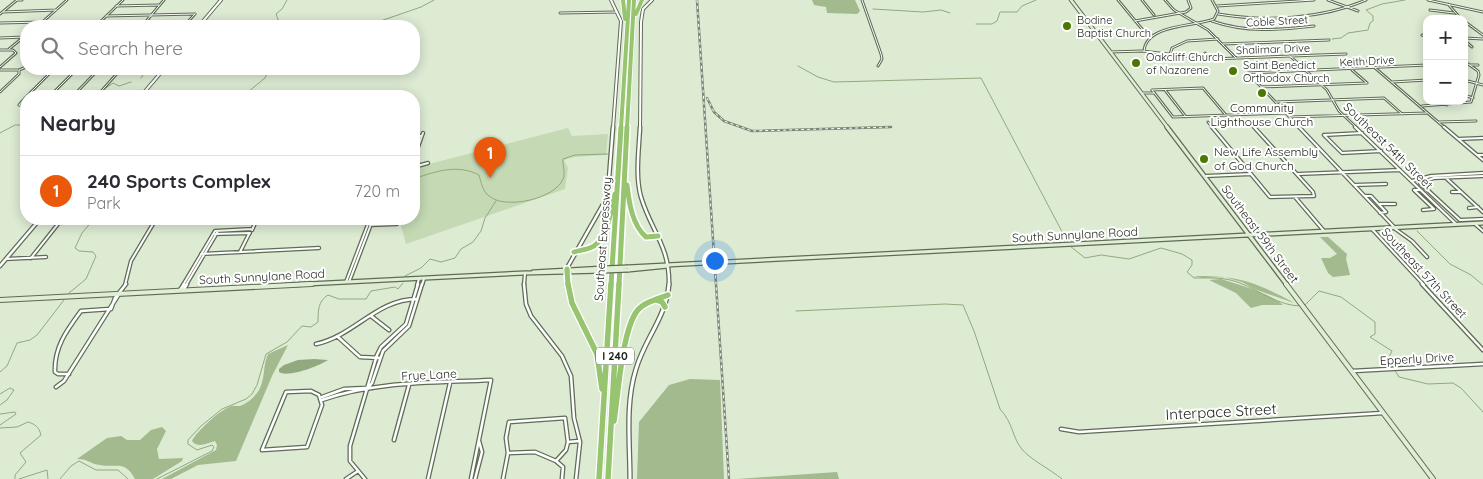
<!DOCTYPE html>
<html lang="en">
<head>
<meta charset="utf-8">
<style>
  :root { --surface:#fff; --page:#f2f2f3; --text:#2b2b33; --muted:#7c7c81; --line:#e1e1e2; --accent:#ea580c }
  body { margin:0; font-family:Quicksand,sans-serif; background:var(--page); color:var(--text) }
  .controls { position:absolute; right:15px; top:15px; display:grid; overflow:hidden; border-radius:10px; box-shadow:0 2px 12px #0003 }
  .controls button { width:45px; height:45px; display:grid; place-items:center; padding:0; border:0; border-bottom:1px solid var(--line); background:var(--surface); color:var(--text); font:25px sans-serif }
  .you { position:absolute; left:714px; top:260px; width:18px; height:18px; margin:-12px; border:4px solid #fff; border-radius:50%; background:#1a73e8; box-shadow:0 0 0 8px #1a73e833 }
  .badge { display:grid; place-items:center; width:32px; height:32px; border-radius:50%; background:var(--accent); color:#fff; font-size:16px; font-weight:700 }
  .pin { position:absolute; translate:-50% -41px; filter:drop-shadow(0 1px 2px #0008) }
  .pin::after { content:''; position:absolute; top:26px; width:18px; height:15px; background:inherit; clip-path:polygon(0 0,100% 0,50% 100%) }
  .list { margin:0; padding:0; list-style:none }
  h2 { display:flex; justify-content:space-between; align-items:center; height:65px; margin:0; padding:0 20px; font-size:21px }
  h2 small { font-size:16px; font-weight:400; color:var(--muted) }
  .list li { display:grid; grid-template-columns:32px 1fr auto; gap:15px; align-items:center; box-sizing:border-box; height:70px; padding:0 20px; border-top:1px solid var(--line) }
  .list b { display:block; font-size:19px; white-space:nowrap }
  .list p { margin:0; font-size:16px; white-space:nowrap; color:var(--muted) }
  .list em { font-size:16px; font-style:normal; color:var(--muted) }
  .icon { flex:none; width:28px; height:28px; fill:none; stroke:currentColor; stroke-width:2; stroke-linecap:round; stroke-linejoin:round }
  .map { position:relative; flex:none; width:1483px; height:479px; overflow:hidden }
  .search { position:absolute; background:var(--surface); box-shadow:0 2px 12px #0003; left:20px; top:20px; width:400px; height:55px; display:flex; align-items:center; gap:12px; box-sizing:border-box; padding:0 18px; border-radius:20px; color:var(--muted); font-size:19px }
  .panel { position:absolute; background:var(--surface); box-shadow:0 2px 12px #0003; left:20px; top:90px; width:400px; height:135px; border-radius:20px }
  .map>svg:first-child { display:block }
  .green { fill:#c4d9b4 }
  .forest { fill:#a2ba8e }
  .water { fill:#91a97e }
  .lines { fill:none; stroke-linecap:round; stroke-linejoin:round }
  .stream { stroke:#91a97e; stroke-width:1 }
  .minor-far2-casing { stroke:#5f6b56; stroke-width:3 }
  .minor-far1-casing { stroke:#5f6b56; stroke-width:4.5 }
  .minor-casing { stroke:#5f6b56; stroke-width:5 }
  .tertiary-far2-casing { stroke:#5f6b56; stroke-width:4 }
  .tertiary-far1-casing { stroke:#5f6b56; stroke-width:5 }
  .tertiary-casing { stroke:#5f6b56; stroke-width:5.5 }
  .secondary-far2-casing { stroke:#5f6b56; stroke-width:4.5 }
  .secondary-far1-casing { stroke:#5f6b56; stroke-width:5.5 }
  .secondary-casing { stroke:#5f6b56; stroke-width:6 }
  .motorway-far2-casing { stroke:#fff; stroke-width:5.5 }
  .motorway-far1-casing { stroke:#fff; stroke-width:8 }
  .motorway-casing { stroke:#fff; stroke-width:8 }
  .minor-far2 { stroke:#fff; stroke-width:1 }
  .minor-far1 { stroke:#fff; stroke-width:2 }
  .minor { stroke:#fff; stroke-width:2.5 }
  .tertiary-far2 { stroke:#fff; stroke-width:2 }
  .tertiary-far1 { stroke:#fff; stroke-width:2.5 }
  .tertiary { stroke:#fff; stroke-width:3 }
  .secondary-far2 { stroke:#e0eed4; stroke-width:2.5 }
  .secondary-far1 { stroke:#e0eed4; stroke-width:3 }
  .secondary { stroke:#e0eed4; stroke-width:4 }
  .motorway-far2 { stroke:#97c56f; stroke-width:4 }
  .motorway-far1 { stroke:#97c56f; stroke-width:5 }
  .motorway { stroke:#97c56f; stroke-width:5.5 }
  .rail-casing { stroke:#7d8676; stroke-width:2.5 }
  .rail { stroke:#fff; stroke-width:1; stroke-dasharray:3; stroke-linecap:butt }
  .secondary-bridge-casing { stroke:#5f6b56; stroke-width:5.5; stroke-linecap:butt }
  .secondary-bridge { stroke:#e0eed4; stroke-width:3 }
  .poi-dot { fill:#497900; stroke:#fff; stroke-width:2 }
  .labels { text-anchor:middle; stroke-width:4; stroke-linejoin:round; paint-order:stroke }
  .far-poi-label { font-size:11px; fill:#1c2118; stroke:#fff; text-anchor:start }
  .far-street-label { font-size:11px; fill:#1c2118; stroke:#fff }
  .shield { fill:#fff; stroke:#60645d; stroke-width:1 }
  .shield-label { font-size:11px; font-weight:bold; fill:#1c2118 }
  .poi-label { font-size:12px; fill:#1c2118; stroke:#fff }
  .street-label { font-size:12px; fill:#1c2118; stroke:#fff }
  .near-street-label { font-size:15px; fill:#1c2118; stroke:#fff }
</style>
</head>
<body>
<div class="map">
<svg width="1483" height="479" viewBox="0 0 1483 479">
  <rect width="100%" height="100%" fill="#ddebd3"/>
  <path class="green" d="M568,128L572,136L608,134L606,155L574,157L564,160L568,168L565,189L406,244L399,219H414V168Z"/>
  <path class="forest" d="M812,0H855L860,11L857,14L827,13L826,7L814,5Z
    M1320,237H1328L1347,254L1346,259L1350,275L1333,277L1328,273L1321,258H1330L1337,254Z
    M1193,276C1227,276 1246,278 1277,294C1283,297 1288,299 1294,303L1254,289L1242,282L1224,277L1204,278Z
    M1221,279C1239,285 1269,293 1283,305H1262L1251,308L1236,293L1209,280Z
    M288,345L272,376L236,461L198,465L171,479H162L216,450L217,445L215,441C206,443 199,449 192,441C197,431 218,412 229,407C232,405 236,406 240,406C247,404 257,395 260,388C265,378 263,365 268,354Z
    M690,379L720,380L724,479H637L639,422L669,385Z
    M162,427L166,431L157,449L159,459L183,458L182,461L153,479H135C125,460 117,468 100,465C90,464 89,459 77,459L107,438L121,436L127,440H140L151,430Z
    M837,472L839,479H737Z"/>
  <path class="water" d="M314,359L328,360C319,366 288,378 279,372V369L284,365L298,360Z"/>
  <g class="lines">
    <path class="stream" d="M873,9L923,12L941,10L950,13
      M976,24H992L997,21L1000,12H1017L1022,6L1036,0
      M276,26L279,22L276,14L282,9L287,0
      M366,26L421,7L434,0
      M1332,39L1341,38L1348,33L1368,30L1370,23L1373,21V16L1366,10L1382,4L1405,0
      M798,66L818,77L834,82L981,78L1068,243
      M141,78L147,69
      M103,90L113,83L119,86L131,82
      M87,96L100,92
      M243,96L265,78L269,69
      M0,133L15,125H26
      M416,178C437,171 458,164 479,175C481,182 483,192 489,196C505,210 555,199 563,179C566,172 562,165 563,159L575,155L608,154
      M1417,231L1450,264L1471,275L1483,285
      M1070,246L1085,258L1101,255L1129,259L1161,248L1182,254L1192,260V265L1187,272L1194,278C1210,278 1225,277 1240,283C1260,291 1279,306 1301,306
      M405,276L421,268L430,259L441,262L455,258L461,249L473,242L481,231L485,218L496,201
      M69,293L86,279L96,256L93,252L79,251L75,248L82,233L94,219
      M1305,305L1319,291L1341,297L1375,322V334L1370,337L1392,351L1388,359L1399,377L1428,384L1453,383L1461,388L1483,412
      M796,311L945,304L963,305L974,331L1000,409C1013,423 1012,436 1021,448C1029,459 1050,469 1062,479
      M0,372L7,366L17,343L30,340L37,335L64,300
      M0,394L10,388L14,390L7,400L0,405
      M0,414L15,412L16,414L0,425
      M0,428L17,427L28,422C35,424 39,427 41,435L20,453L26,462L15,475V479
      M19,479L47,470L48,479
      M60,479L71,466L79,461L96,470H118L128,479
      M157,479L212,451L214,447L212,445L197,450L188,444V440L201,426L222,409L246,399L252,394L257,385L266,354L287,342L302,326L311,327L318,322C318,311 318,301 328,295L339,299H366L371,291L395,287L398,289L403,283"/>
    <defs>
      <path id="minor-far2" d="M17,0H22
        M862,0L881,54L882,59L878,66
        M1118,0L1142,29L1152,35
        M1142,0L1154,15
        M1165,0L1174,10L1208,30L1236,58
        M1328,0L1358,11
        M1428,0L1483,12
        M1448,4L1461,19
        M116,6L159,5
        M1217,6L1314,0
        M1430,10L1454,13
        M3,12L56,10
        M560,13L617,12
        M0,14L17,0
        M1218,14C1265,22 1322,19 1366,0
        M106,16L195,14
        M1135,21L1186,12L1191,8L1188,0
        M1212,21C1246,33 1279,30 1314,26
        M1464,21L1483,35
        M0,23L43,22
        M143,25L164,0
        M38,26L67,0
        M96,26L123,0
        M110,26L186,24
        M184,26L195,14
        M1422,35L1427,37
        M0,38L24,37
        M1464,38L1483,39
        M1464,40L1472,47
        M1223,44L1329,40
        M9,49L26,35
        M0,50H13L16,53L0,67
        M1144,51C1146,24 1193,27 1214,19L1218,11L1212,0
        M1110,52L1142,51L1211,59L1346,54
        M1205,53L1211,59
        M1162,54L1163,61
        M1170,55L1172,48L1187,41L1218,39
        M1290,56L1327,90L1339,111L1357,128
        M1367,61L1445,128
        M1470,65H1478
        M0,70H18
        M1352,70L1367,83
        M1248,73L1300,128
        M1248,73L1427,65
        M1464,80L1483,85
        M1392,82L1427,80
        M1261,87L1367,83
        M1152,90L1173,117L1285,113
        M1152,90L1203,88L1225,114
        M1165,90L1186,117
        M0,92L19,74V70L26,67
        M1142,93H1154
        M1464,95L1473,98
        M27,96L54,69
        M50,96L77,69
        M73,96L99,69
        M97,96L121,69
        M1443,101L1447,105
        M1276,102L1384,98L1402,114
        M19,105L26,97
        M19,105L26,106
        M1422,106L1471,102L1479,75L1478,71L1464,61
        M1289,117L1427,113
        M1249,121L1255,128
        M1208,122L1213,128
        M1439,122L1476,121"/>
      <path id="minor-far1" d="M1212,127L1270,197L1314,196L1313,192L1254,127
        M1299,127L1394,227
        M1355,127L1456,224
        M1444,127L1483,160
        M1324,135L1342,153L1381,151
        M1324,135L1362,133
        M414,136H422
        M1458,139L1483,138
        M1477,155H1483
        M414,158L423,133
        M414,167L428,163
        M1298,174L1400,170
        M1206,176L1251,174
        M1483,176L1434,178L1420,183L1460,220L1483,219
        M1446,178L1483,212
        M1412,181L1431,176L1483,173
        M1354,185L1386,184
        M1420,190H1414L1434,209L1423,210
        M1452,192H1461
        M1365,196H1371L1386,212L1380,213
        M1295,197L1324,231
        M1380,204H1395
        M1469,208L1478,207
        M1475,224L1483,231
        M370,225L397,224
        M1394,228L1412,241L1427,257
        M1372,229L1424,285
        M252,230L256,221
        M215,234L250,233
        M240,252L249,234
        M201,254L319,248
        M31,258L62,219
        M6,259L46,257
        M346,282L370,219
        M349,282L373,219
        M125,285L131,261L156,219
        M183,285L215,231L252,229
        M186,285L218,231
        M417,285L419,279
        M422,285L424,279
        M524,285L525,273"/>
      <path id="minor" d="M524,284L526,304L531,316L562,356L571,376L574,418L580,442L576,479
        M1422,284L1483,350
        M184,289L187,284
        M180,290L184,284
        M111,309L115,298L126,284
        M371,316L389,330
        M338,337L360,357L380,358
        M316,344C354,336 377,299 417,299
        M1353,371L1483,364
        M69,374H58L55,372C54,347 67,330 81,311L110,309
        M56,387L64,381L119,294
        M368,388L372,383L383,351L409,326L422,284
        M311,391L319,395L322,405L307,447L262,450L286,392Z
        M322,397L344,389L366,388
        M322,400C376,381 434,383 491,380L471,479
        M1061,429L1079,432L1383,413
        M394,440L409,385
        M508,453L535,452L556,461
        M346,479L358,471
        M365,479L350,461V446L377,355L381,347L406,324L418,284
        M428,479L450,383
        M475,479L482,452L479,441
        M503,479L508,453L506,438L509,422L565,418L568,442L579,441
        M562,479L563,467L556,461L566,450L568,442"/>
      <path id="tertiary-far2" d="M611,0L621,21L613,128
        M199,26L221,0
        M141,96L164,69
        M640,128L641,22L643,9L652,0"/>
      <path id="tertiary-far1" d="M640,127C639,149 635,176 641,197C651,231 670,246 669,285
        M0,266L40,219
        M567,268L605,201L608,191L613,127"/>
      <path id="tertiary" d="M630,479C630,443 625,404 636,369C645,338 666,318 669,284"/>
      <path id="secondary-far2" d="M1071,0L1168,128"/>
      <path id="secondary-far1" d="M1167,127L1287,285
        M628,267L1483,223
        M628,270L668,266
        M533,272L604,268
        M287,285L525,273L604,271"/>
      <path id="secondary" d="M1286,284L1433,479
        M0,300L312,284"/>
      <path id="motorway-far2" d="M623,0L625,19
        M636,14L642,0
        M621,128L629,0
        M627,128L634,0"/>
      <path id="motorway-far1" d="M627,185C629,202 632,225 646,237L658,236
        M574,252C580,250 588,250 594,246C608,236 611,210 615,194
        M567,269L568,285
        M611,285L621,127
        M619,285L627,127"/>
      <path id="motorway" d="M568,284L572,303L597,354L602,389
        M656,300L662,302L665,307
        M614,421C618,395 622,331 637,311C644,302 658,299 668,295
        M599,479L611,284
        M608,479L619,284"/>
    </defs>
    <use href="#minor-far2" class="minor-far2-casing"/>
    <use href="#minor-far1" class="minor-far1-casing"/>
    <use href="#minor" class="minor-casing"/>
    <use href="#tertiary-far2" class="tertiary-far2-casing"/>
    <use href="#tertiary-far1" class="tertiary-far1-casing"/>
    <use href="#tertiary" class="tertiary-casing"/>
    <use href="#secondary-far2" class="secondary-far2-casing"/>
    <use href="#secondary-far1" class="secondary-far1-casing"/>
    <use href="#secondary" class="secondary-casing"/>
    <use href="#motorway-far2" class="motorway-far2-casing"/>
    <use href="#motorway-far1" class="motorway-far1-casing"/>
    <use href="#motorway" class="motorway-casing"/>
    <use href="#minor-far2" class="minor-far2"/>
    <use href="#minor-far1" class="minor-far1"/>
    <use href="#minor" class="minor"/>
    <use href="#tertiary-far2" class="tertiary-far2"/>
    <use href="#tertiary-far1" class="tertiary-far1"/>
    <use href="#tertiary" class="tertiary"/>
    <use href="#secondary-far2" class="secondary-far2"/>
    <use href="#secondary-far1" class="secondary-far1"/>
    <use href="#secondary" class="secondary"/>
    <use href="#motorway-far2" class="motorway-far2"/>
    <use href="#motorway-far1" class="motorway-far1"/>
    <use href="#motorway" class="motorway"/>
    <defs>
      <path id="rail" d="M697,0L729,479
        M707,98L714,112L724,121L752,131L891,127"/>
    </defs>
    <use href="#rail" class="rail-casing"/>
    <use href="#rail" class="rail"/>
    <defs>
      <path id="secondary-bridge" d="M604,268L628,267
        M604,271L628,270"/>
    </defs>
    <use href="#secondary-bridge" class="secondary-bridge-casing"/>
    <use href="#secondary-bridge" class="secondary-bridge"/>
  </g>
  <g class="poi-dot">
    <circle cx="1067" cy="26" r="5"/>
    <circle cx="1136" cy="63" r="5"/>
    <circle cx="1233" cy="71" r="5"/>
    <circle cx="1262" cy="93" r="5"/>
    <circle cx="1204" cy="159" r="5"/>
  </g>
  <g class="labels">
    <g class="far-poi-label">
      <text x="1077" y="24">Bodine<tspan x="1077" dy="13">Baptist Church</tspan></text>
      <text x="1146" y="61">Oakcliff Church<tspan x="1146" dy="13">of Nazarene</tspan></text>
      <text x="1243" y="69">Saint Benedict<tspan x="1243" dy="13">Orthodox Church</tspan></text>
    </g>
    <g class="far-street-label">
      <text transform="translate(1277 21) rotate(-3)" y="4">Coble Street</text>
      <text transform="translate(1273 49) rotate(-2)" y="4">Shalimar Drive</text>
      <text transform="translate(1367 61) rotate(-3)" y="4">Keith Drive</text>
    </g>
    <rect class="shield" x="596" y="347.5" width="38" height="17" rx="4"/>
    <g class="shield-label">
      <text x="615" y="360">I 240</text>
    </g>
    <g class="poi-label">
      <text x="1262" y="112">Community<tspan x="1262" dy="14">Lighthouse Church</tspan></text>
      <text x="1214" y="156" text-anchor="start">New Life Assembly<tspan x="1214" dy="14">of God Church</tspan></text>
    </g>
    <g class="street-label">
      <text transform="translate(1388 146) rotate(44)" y="4">Southeast 54th Street</text>
      <text transform="translate(1260 234) rotate(53)" y="4">Southeast 59th Street</text>
      <text transform="translate(1075 235) rotate(-3)" y="4">South Sunnylane Road</text>
      <text transform="translate(603 239) rotate(-86)" y="4">Southeast Expressway</text>
      <text transform="translate(1424 273) rotate(47)" y="4">Southeast 57th Street</text>
      <text transform="translate(262 277) rotate(-3)" y="4">South Sunnylane Road</text>
      <text transform="translate(1417 359) rotate(-3)" y="4">Epperly Drive</text>
      <text transform="translate(429 375) rotate(-3)" y="4">Frye Lane</text>
    </g>
    <g class="near-street-label">
      <text transform="translate(1221 412) rotate(-3)" y="5">Interpace Street</text>
    </g>
  </g>
</svg>
<div class="controls">
<button>+</button>
<button>−</button>
</div>
<div class="you"></div>
<div class="pin badge" style="left:490px;top:178px">1</div>
<div class="search"><svg class="icon" aria-label="search" viewBox="0 0 24 24"><circle cx="10" cy="10" r="6"/><path d="M15 15l6 6"/></svg>Search here</div>
<section class="panel">
<h2>Nearby<small></small></h2>
<ul class="list">
<li><span class="badge">1</span><div><b>240 Sports Complex</b><p>Park</p></div><em>720 m</em></li>
</ul>
</section>
</div>
</body>
</html>
